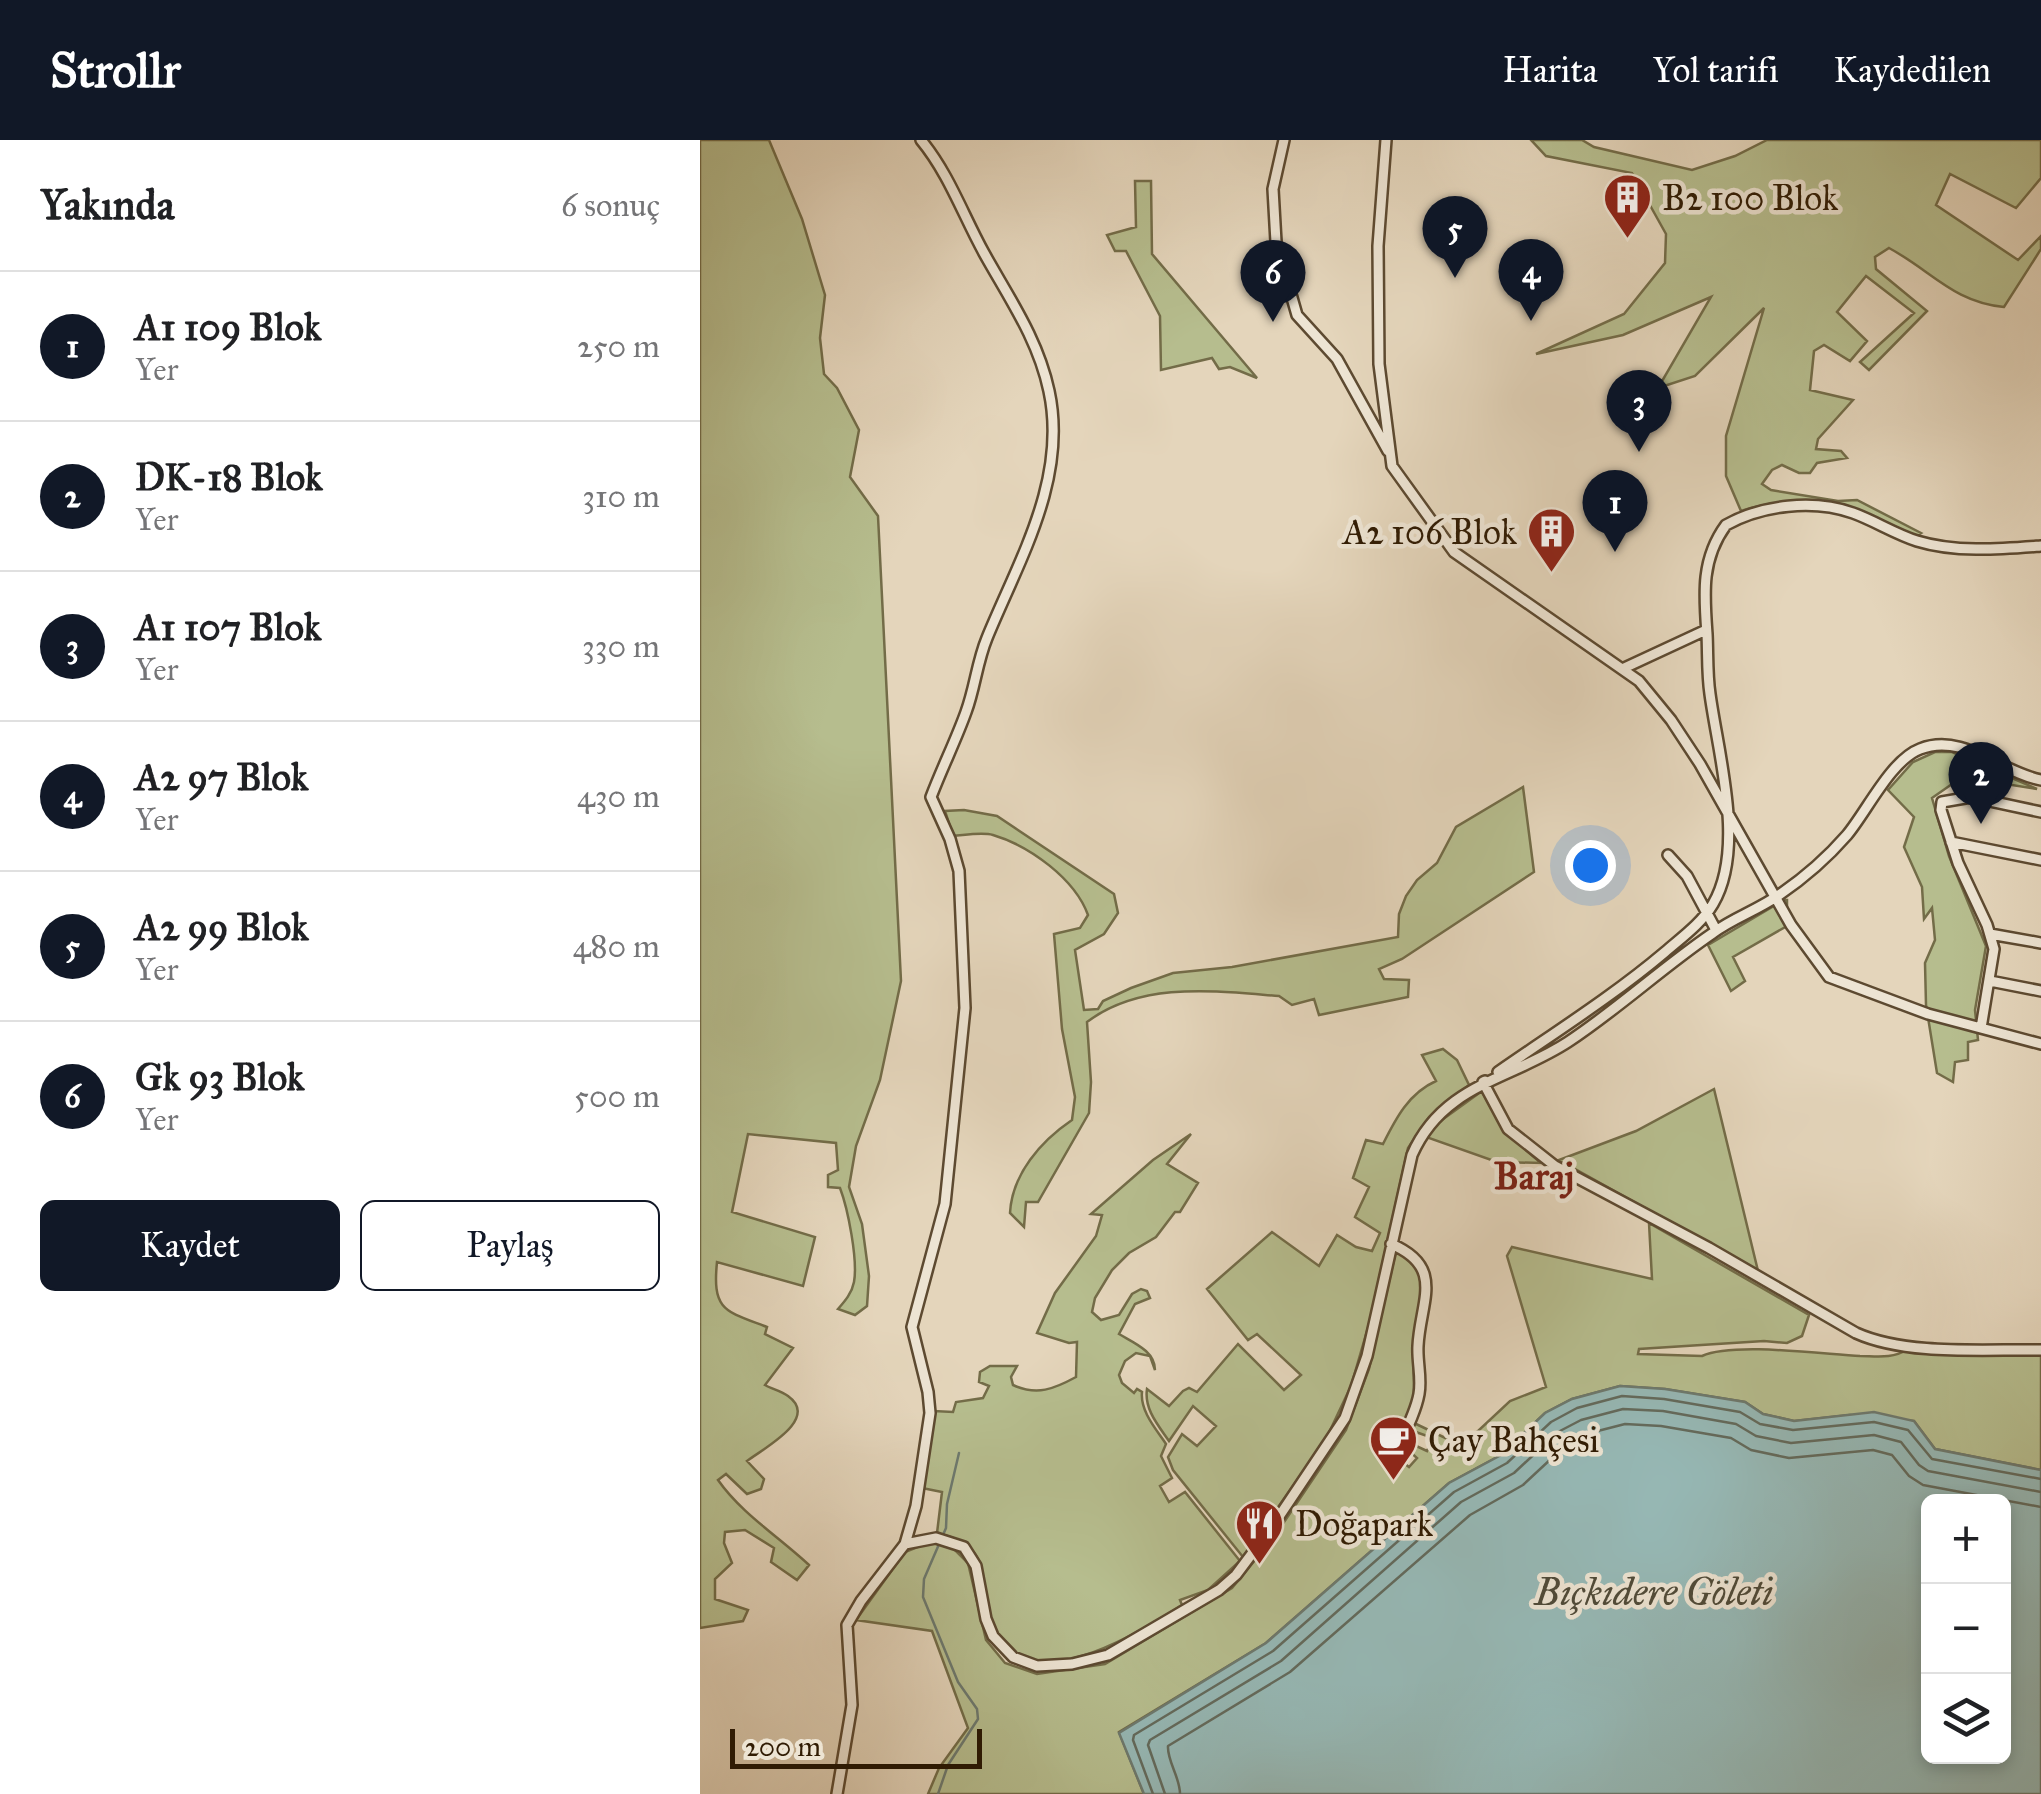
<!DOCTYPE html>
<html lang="tr">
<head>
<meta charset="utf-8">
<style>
  :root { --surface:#fff; --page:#f6f6f6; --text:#202124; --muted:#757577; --line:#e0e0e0; --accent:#111827 }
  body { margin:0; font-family:"IM FELL Great Primer",serif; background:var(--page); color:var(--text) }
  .controls { position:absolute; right:30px; bottom:30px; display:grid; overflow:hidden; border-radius:15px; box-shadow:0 5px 15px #0003 }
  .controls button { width:90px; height:90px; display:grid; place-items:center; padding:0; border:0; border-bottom:2px solid var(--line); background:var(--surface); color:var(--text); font:50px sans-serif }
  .scale { position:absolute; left:30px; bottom:25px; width:252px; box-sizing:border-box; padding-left:10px; border:5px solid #301b03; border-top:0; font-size:28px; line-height:35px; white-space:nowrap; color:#301b03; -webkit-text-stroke:8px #ede4d3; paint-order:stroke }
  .you { position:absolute; left:890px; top:725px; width:35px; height:35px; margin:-25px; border:8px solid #fff; border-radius:50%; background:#1a73e8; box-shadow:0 0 0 15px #1a73e833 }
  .badge { display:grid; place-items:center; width:65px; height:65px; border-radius:50%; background:var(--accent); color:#fff; font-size:32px; font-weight:700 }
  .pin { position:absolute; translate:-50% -82px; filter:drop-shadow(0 2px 5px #0008) }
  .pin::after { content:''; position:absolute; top:52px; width:35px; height:30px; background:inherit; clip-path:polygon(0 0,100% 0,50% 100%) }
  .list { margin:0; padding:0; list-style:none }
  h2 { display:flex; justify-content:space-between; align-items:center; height:130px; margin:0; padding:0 40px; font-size:42px }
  h2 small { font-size:32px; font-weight:400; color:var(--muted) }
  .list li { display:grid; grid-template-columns:65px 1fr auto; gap:30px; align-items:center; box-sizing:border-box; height:150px; padding:0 40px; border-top:2px solid var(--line) }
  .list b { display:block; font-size:38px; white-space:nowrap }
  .list p { margin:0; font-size:32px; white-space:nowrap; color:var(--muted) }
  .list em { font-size:32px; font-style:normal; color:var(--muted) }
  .actions { display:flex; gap:20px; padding:30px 40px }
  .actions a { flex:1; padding:22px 0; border:2px solid var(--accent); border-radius:15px; text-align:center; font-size:35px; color:var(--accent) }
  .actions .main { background:var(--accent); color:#fff }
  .icon { flex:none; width:55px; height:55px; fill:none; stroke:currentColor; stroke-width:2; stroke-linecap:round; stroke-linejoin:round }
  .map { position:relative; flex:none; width:1341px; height:1654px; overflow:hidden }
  header { display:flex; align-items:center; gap:60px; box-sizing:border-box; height:140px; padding:0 50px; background:var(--accent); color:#fff }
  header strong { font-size:48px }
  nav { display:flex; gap:55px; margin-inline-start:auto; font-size:35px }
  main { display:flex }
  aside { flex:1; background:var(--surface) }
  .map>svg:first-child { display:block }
  .green { fill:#b6bd8e; stroke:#736c48; stroke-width:2.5 }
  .water { fill:#96b8b5; stroke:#6d796e; stroke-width:2.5; fill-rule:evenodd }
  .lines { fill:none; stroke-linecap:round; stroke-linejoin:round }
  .shore { stroke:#636a5c; stroke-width:2.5 }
  .stream { stroke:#6d796e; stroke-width:2.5 }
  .minor-casing { stroke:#5d4a31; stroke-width:14 }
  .minor { stroke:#ede4d3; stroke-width:9 }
  .labels { text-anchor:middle; stroke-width:9; stroke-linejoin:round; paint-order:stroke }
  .poi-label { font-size:35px; fill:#301b03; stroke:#ede4d3; text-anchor:start }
  .neighbourhood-label { font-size:38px; font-weight:bold; fill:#7a1f14; stroke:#ede4d3 }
  .water-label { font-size:38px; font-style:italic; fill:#4f4a38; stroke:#ede4d3 }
</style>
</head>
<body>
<header>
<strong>Strollr</strong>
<nav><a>Harita</a><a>Yol tarifi</a><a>Kaydedilen</a></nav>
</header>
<main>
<aside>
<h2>Yakında<small>6 sonuç</small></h2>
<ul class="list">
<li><span class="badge">1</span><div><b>A1 109 Blok</b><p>Yer</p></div><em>250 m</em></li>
<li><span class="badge">2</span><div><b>DK-18 Blok</b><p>Yer</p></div><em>310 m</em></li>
<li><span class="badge">3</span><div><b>A1 107 Blok</b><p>Yer</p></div><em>330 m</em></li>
<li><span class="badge">4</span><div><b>A2 97 Blok</b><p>Yer</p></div><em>430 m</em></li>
<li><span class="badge">5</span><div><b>A2 99 Blok</b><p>Yer</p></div><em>480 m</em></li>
<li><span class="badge">6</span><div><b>Gk 93 Blok</b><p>Yer</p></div><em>500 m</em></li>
</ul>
<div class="actions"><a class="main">Kaydet</a><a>Paylaş</a></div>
</aside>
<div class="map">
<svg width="1341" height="1654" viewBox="0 0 1341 1654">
  <rect width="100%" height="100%" fill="#e4d5bb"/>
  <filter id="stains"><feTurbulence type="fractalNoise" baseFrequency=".002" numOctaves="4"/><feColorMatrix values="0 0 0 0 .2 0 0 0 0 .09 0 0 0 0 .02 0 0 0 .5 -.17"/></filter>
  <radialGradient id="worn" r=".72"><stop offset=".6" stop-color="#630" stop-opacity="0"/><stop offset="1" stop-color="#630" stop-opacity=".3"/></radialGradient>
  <path class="green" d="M0,0H69L102,79L125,155L120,198L124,234L137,248L159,290L150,337L178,376L201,841L180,940L156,1006L149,1047L162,1084L169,1136L167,1166L155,1175L138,1169C145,1161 152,1153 154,1142C158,1120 148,1069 140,1048L128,1047V1035L138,1030L136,1003L48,994L32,1072L115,1097L103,1146L17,1122C12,1171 25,1171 67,1187L65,1194L93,1208L65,1245C72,1249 81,1251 88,1256C120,1279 64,1308 47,1321L64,1339L61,1349L47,1354L26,1334L18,1340C41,1373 79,1397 109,1425L97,1440L71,1422L74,1408L45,1390L25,1392L24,1403L32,1423L15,1439V1459L48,1470L43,1481L0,1488Z
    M831,0H882L894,7L992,30L1035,16L1067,0H1341V38L1316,68L1250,34L1236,65L1318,120L1341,96V109L1304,167C1253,162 1232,131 1189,108L1175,117L1176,129L1227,171L1169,230L1160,222L1214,173L1166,136L1137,172L1167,201L1150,221L1124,205L1114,211L1110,250L1153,260L1118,299L1116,309L1141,311L1147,318L1117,323L1110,333H1099L1082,325L1072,330L1062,344L1071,350L1138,361L1157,360L1221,393L1216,396C1154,368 1109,349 1041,371L1026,336V296L1064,168L995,236L958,248L1011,157L923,195L836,214L924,174L965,123L966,94L932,33L846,16Z
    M435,41H451L452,114L557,238L530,227L519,229L512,218L461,230L460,176L426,111H415L407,95L436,87Z
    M1235,612H1252L1337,649L1262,637L1232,658L1249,716L1286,806L1275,870L1278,900L1268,902V920L1255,922L1253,942L1237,933L1226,865L1225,823L1235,800L1232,768L1224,779L1222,747L1204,707L1214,677L1188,650L1213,622Z
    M823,647L834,732L702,819L679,829L684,839L709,840L708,857L619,875L614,859L592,865L579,856C514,851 442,841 387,882L391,942L389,973L338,1062H326L324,1087L310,1073C312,1034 341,1001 372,980L375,957L362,889L354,794L380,788L388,775C375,739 330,706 293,695C282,692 266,695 253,696L245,671L264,670L297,676L414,754L418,773L404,794L375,810L384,870L398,869L403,861L431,848L473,833L532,827L698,797L699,774L706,756L717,740L737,723L756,687Z
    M1084,760H1087V786L1033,817L1045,841L1031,851L1008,805Z
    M743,909L757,920L769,945L729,977L708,1008L669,1184L651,1246L626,1299L543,1417L473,1330L468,1317L482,1294L497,1306L516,1286L493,1266L469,1301C458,1285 444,1269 447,1249L469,1266L483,1251L489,1248L497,1252L538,1204L584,1250L601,1235L557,1194L548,1200L507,1149L572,1092L619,1126L637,1095L656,1107L672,1111L680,1093L655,1077L669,1047L653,1038L666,1000L683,1004C696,978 709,953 736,941L722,915Z
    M1014,949L1058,1131L859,1020L936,991Z
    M782,951C797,983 814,1001 841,1023L797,1022L726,997L735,985Z
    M491,994L467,1024L498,1043L480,1072H475L456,1097L429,1113L412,1130L395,1158L392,1172L401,1180L419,1175L432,1154L441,1149L447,1151L450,1158L435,1164L419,1194C434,1203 455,1211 455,1230L450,1216L436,1213L425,1221L419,1235L422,1243L434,1253L437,1249L442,1252C440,1271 456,1289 466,1304L461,1316L472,1338L460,1346L469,1362L485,1352L540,1421L508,1450L480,1460L482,1465C439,1493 325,1564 293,1488C275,1442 299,1408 237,1393L242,1352L222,1348L234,1271L253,1272L256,1262L283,1258L289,1246L279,1242L280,1232L290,1226H317L311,1237L313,1245C337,1256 354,1249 376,1237L377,1202L369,1203L337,1193L355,1153L396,1096L402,1075L391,1074L453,1020Z
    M949,1083L1109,1175L1102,1196L1087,1203L1064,1201L939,1209L938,1214L1002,1216C1033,1202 1122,1214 1160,1216C1175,1216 1193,1219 1206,1210L1341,1215V1330L1235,1309L1214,1281L1150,1275L1094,1281L1063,1274L1045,1262L965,1249L920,1246L872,1259L845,1273L801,1315L749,1343L566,1503L419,1592L444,1654H228L239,1628L268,1588L232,1491L156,1480L205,1412L230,1402L252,1407L268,1423L286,1500L305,1523L337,1534L405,1524L532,1448L574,1397L646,1290L669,1229L696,1111C740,1128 718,1180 714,1214C712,1230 716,1246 713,1261C708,1281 697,1300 689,1319V1328L695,1329L705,1324L709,1327L717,1318L707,1309L712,1304L727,1311L733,1298L710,1290L714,1283L762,1306L810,1261L846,1247L807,1116L812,1107L952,1139Z"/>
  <path class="water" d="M920,1246L965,1249L1045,1262L1063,1274L1094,1281L1174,1272L1214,1281L1235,1309L1341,1330V1654H444L419,1593L566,1503L749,1343L801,1315L845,1273L872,1259ZM1228,1362H1304V1616H1228Z"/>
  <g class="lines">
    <path class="shore" d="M453,1654L433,1600L434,1595L573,1511L754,1352L807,1323L851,1282L877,1268L922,1256L964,1259L1040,1272L1060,1284L1093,1290L1174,1282L1208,1290L1232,1319L1341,1339
      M465,1654L448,1605L450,1600L581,1521L761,1362L814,1333L858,1292L881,1280L923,1269L963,1271L1036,1284L1056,1296L1091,1303L1174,1295L1201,1302L1219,1325L1228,1331L1341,1352
      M480,1654C480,1637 467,1621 468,1606L590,1532L770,1375L823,1345L867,1304L886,1294L925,1284L961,1286L1031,1298L1051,1310L1089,1318L1173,1310L1192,1315L1209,1336L1223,1345L1341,1367"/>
    <path class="stream" d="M238,1654L248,1625L278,1579L277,1569L258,1542L223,1457L224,1439L246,1388L247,1364L259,1313"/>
    <defs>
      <path id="minor" d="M584,0L573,49L576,102L597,175L637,219L688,311
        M686,0L678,106L679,224L692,326L754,412L939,541L971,580L1000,624L1091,785L1129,837L1228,874L1341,904
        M922,529L1006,490
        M1251,702L1341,720
        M968,715L987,736L1016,790
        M1290,794L1341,803
        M1290,841L1341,851
        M1281,888L1294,809L1287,785L1258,723L1241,670L1242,662L1271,657L1341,672
        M798,932C854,893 913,856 965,812C981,798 1002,783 1013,764C1046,708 1018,614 1010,554C1007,534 1008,514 1007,494C1004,454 1001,419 1026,385C1062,365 1113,359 1153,373C1175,381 1195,394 1217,401C1256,413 1301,409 1341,406
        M785,941L783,942L808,989L855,1026L1009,1108L1156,1193C1207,1216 1285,1209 1341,1210
        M691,1104C746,1127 720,1162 718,1206C717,1222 722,1238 719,1254C715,1276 701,1299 692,1320
        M205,1404L216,1366L230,1273L228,1252L212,1187L245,1064L265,868L259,731L250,699L231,657C242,628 256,600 266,572C275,548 277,522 287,498C319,420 368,339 349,251C338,199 309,158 284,113C263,75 249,34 221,0
        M137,1654L152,1565L147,1485L161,1461L205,1404L236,1398L264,1407L276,1426L286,1479L293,1496L313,1517L337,1526L372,1524L408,1515L519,1450L536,1435L572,1387L645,1278L667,1216L712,1015C743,944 810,940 868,902C918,869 963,827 1013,793C1033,778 1058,770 1079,755C1104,738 1127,718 1147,695C1167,671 1191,620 1220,609C1263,592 1300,632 1341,640"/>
    </defs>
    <use href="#minor" class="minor-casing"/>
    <use href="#minor" class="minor"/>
  </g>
  <defs>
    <symbol id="building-pin" viewBox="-11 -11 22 30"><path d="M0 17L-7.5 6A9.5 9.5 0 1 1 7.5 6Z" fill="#8f2418" stroke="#ede4d3"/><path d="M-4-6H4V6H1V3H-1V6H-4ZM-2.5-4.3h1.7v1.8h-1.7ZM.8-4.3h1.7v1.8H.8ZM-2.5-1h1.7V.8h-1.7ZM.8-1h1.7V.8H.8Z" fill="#fff"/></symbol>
    <symbol id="cafe-pin" viewBox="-11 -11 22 30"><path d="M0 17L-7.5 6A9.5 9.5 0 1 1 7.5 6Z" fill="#8f2418" stroke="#ede4d3"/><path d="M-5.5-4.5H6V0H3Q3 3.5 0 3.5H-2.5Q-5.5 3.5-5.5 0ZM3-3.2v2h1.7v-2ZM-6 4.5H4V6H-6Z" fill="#fff"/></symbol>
    <symbol id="restaurant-pin" viewBox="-11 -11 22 30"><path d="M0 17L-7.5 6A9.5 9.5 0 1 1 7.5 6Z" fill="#8f2418" stroke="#ede4d3"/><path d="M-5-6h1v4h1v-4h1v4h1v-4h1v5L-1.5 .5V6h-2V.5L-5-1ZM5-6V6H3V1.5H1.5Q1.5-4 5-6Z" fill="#fff"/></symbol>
  </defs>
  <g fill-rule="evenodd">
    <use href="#building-pin" x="900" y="30" width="55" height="75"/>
    <use href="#building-pin" x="824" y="364" width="55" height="75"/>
    <use href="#cafe-pin" x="666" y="1272" width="55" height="75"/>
    <use href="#restaurant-pin" x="532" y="1356" width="55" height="75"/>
  </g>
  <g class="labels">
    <g class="poi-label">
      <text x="962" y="70">B2 100 Blok</text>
      <text x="817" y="404" text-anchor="end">A2 106 Blok</text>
      <text x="728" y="1312">Çay Bahçesi</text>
      <text x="595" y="1396">Doğapark</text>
    </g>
    <g class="neighbourhood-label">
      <text x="834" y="1049">Baraj</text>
    </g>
    <g class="water-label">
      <text x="954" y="1465">Bıçkıdere Göleti</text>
    </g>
  </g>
  <rect width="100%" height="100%" filter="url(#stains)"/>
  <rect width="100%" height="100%" fill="url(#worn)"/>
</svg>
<div class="controls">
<button>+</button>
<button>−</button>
<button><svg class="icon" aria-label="layers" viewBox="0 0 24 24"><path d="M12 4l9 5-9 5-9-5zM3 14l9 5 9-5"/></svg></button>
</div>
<div class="scale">200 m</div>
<div class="you"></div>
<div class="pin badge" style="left:915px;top:412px">1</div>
<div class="pin badge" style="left:1281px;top:684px">2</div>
<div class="pin badge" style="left:939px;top:312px">3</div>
<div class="pin badge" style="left:831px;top:181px">4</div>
<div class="pin badge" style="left:755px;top:138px">5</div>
<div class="pin badge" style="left:573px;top:182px">6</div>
</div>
</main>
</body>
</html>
